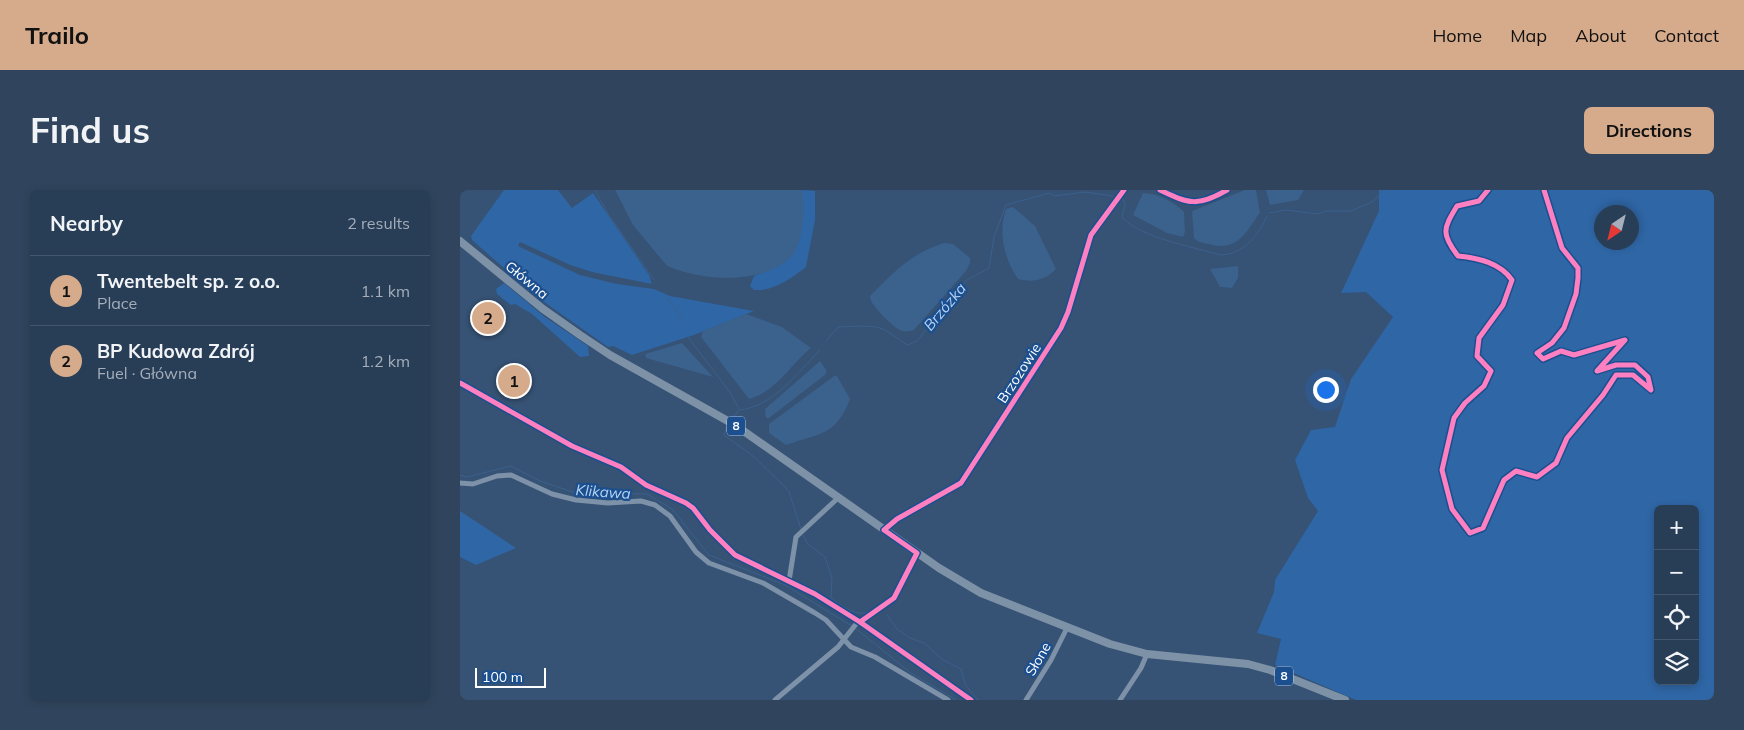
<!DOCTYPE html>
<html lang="en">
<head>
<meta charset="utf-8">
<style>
  :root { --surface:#283e57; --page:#30455d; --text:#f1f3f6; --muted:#a5aeba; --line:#44576d; --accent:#d6ab8b }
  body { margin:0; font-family:Mulish,sans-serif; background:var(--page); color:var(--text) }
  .controls { position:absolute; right:15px; bottom:15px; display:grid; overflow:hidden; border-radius:8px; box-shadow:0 2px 8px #0003 }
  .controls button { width:45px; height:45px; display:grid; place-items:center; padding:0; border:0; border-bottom:1px solid var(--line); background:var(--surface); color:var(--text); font:25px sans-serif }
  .compass { position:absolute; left:1134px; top:15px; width:45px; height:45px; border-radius:50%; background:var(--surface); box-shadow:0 2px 8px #0003; rotate:215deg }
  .scale { position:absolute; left:15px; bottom:12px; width:71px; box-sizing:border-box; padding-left:5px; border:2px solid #fff; border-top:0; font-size:14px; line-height:18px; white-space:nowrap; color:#fff; -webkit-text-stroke:4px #1b4f8f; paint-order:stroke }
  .you { position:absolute; left:865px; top:199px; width:18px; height:18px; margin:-12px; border:4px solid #fff; border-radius:50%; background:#1a73e8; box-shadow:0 0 0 8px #1a73e833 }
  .badge { display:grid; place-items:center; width:32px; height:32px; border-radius:50%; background:var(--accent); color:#111; font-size:16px; font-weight:700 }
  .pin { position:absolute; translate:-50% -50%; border:2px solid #fff; box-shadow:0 1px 5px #0006 }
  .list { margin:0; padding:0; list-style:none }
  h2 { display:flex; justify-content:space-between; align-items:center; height:65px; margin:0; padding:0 20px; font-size:21px }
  h2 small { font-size:16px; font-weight:400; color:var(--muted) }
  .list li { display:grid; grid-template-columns:32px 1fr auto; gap:15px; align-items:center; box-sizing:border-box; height:70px; padding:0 20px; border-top:1px solid var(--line) }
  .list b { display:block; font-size:19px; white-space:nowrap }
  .list p { margin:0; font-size:16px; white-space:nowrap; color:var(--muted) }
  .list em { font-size:16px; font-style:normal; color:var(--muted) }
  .icon { flex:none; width:28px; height:28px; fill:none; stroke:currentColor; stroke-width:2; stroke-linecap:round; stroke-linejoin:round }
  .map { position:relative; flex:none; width:1254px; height:510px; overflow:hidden; border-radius:8px }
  header { display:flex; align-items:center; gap:30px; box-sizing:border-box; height:70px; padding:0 25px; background:var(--accent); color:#111 }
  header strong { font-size:24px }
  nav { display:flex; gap:28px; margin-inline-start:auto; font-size:18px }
  .intro { display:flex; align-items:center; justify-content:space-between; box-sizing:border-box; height:120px; padding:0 30px }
  h1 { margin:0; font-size:35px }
  .button { padding:12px 22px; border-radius:8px; background:var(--accent); color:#111; font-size:18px; font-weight:700 }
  main { display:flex; gap:30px; padding:0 30px }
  aside { flex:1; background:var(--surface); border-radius:8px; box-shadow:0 2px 8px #0003 }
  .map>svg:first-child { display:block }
  .green { fill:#2f66a5; fill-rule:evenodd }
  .water { fill:#3b618d }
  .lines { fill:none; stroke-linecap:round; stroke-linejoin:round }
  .stream { stroke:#3b618d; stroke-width:1 }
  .minor { stroke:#7d92a8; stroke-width:5 }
  .highway { stroke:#7e92a7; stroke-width:8 }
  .cycleway-casing { stroke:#1b4f8f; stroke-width:8 }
  .cycleway { stroke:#ff80c0; stroke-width:5 }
  .labels { text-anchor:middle; stroke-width:4.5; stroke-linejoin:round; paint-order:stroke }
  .shield { fill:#1b4f8f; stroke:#bbcadd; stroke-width:1 }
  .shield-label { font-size:12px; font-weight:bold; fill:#fff }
  .street-label { font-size:14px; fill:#fff; stroke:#1b4f8f }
  .water-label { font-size:15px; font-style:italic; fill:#b5d3f5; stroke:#1b4f8f }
</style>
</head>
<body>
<header>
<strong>Trailo</strong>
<nav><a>Home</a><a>Map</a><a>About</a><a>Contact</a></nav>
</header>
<div class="intro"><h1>Find us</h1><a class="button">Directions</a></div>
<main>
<aside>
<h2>Nearby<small>2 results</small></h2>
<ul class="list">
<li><span class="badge">1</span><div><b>Twentebelt sp. z o.o.</b><p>Place</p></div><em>1.1 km</em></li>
<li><span class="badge">2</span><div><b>BP Kudowa Zdrój</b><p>Fuel · Główna</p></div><em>1.2 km</em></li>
</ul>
</aside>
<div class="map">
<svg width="1254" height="510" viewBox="0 0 1254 510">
  <rect width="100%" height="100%" fill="#365274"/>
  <path class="green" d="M44,0H98L112,18L133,3L189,85L192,94L132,82L110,75L60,52L58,56L120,85L157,94L194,99L210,106L294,121L234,145L172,165L153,156L148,157L77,107L12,50L11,46Z
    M342,0L355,1V30L346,77C330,89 315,101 294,100L290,96L294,86L318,75L343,30Z
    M919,0H1254V510H896L815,475L821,449L797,443L814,402L815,390L858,321L848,308L835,270L851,240L875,237L891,189L933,127L906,102L881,103L919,21ZM1172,22V52H1142V22ZM1198,319H1235V491H1198Z
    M44,93L85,127L128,156L129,166L120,167L72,124L55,114L51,115L37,104L36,99Z
    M0,321L56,358L16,375L0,367Z"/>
  <path class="water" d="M155,0H342C345,16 344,54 331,67C300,96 243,91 207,76L173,35Z
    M785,0H796L800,23C785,43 779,60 752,55C745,53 739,53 734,48L732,21Z
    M806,0H844L838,10L810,15Z
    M683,3C699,4 713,11 724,22L725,42L723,47L707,43L673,25Z
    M553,17L575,36L596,79C586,90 573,93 558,89C544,69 538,42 546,19Z
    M484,53L493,54L510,68V73L506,81L454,140C451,141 445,142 442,141C434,139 408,113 410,106C435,81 450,64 484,53Z
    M778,76V88L772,98L760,97L750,79Z
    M286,124L322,137L351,158C331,174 316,202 289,209L241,147L243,141Z
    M222,153L253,187L186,168L185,164Z
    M360,171L367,181L365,185L309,228H306L305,219Z
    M374,186H377L390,209C376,246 360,243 326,255L309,243V234Z"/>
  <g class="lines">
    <path class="stream" d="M135,0L148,24L194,90
      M663,9L665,15L662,27C683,49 731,56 760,65C783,65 798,46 807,26
      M809,23L826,20L858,24L866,21H891L914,11L923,0
      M205,105L225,133
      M228,147L269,201L279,219
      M367,150L378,137C392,137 409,134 423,139C431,143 439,150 448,155L457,151L507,90L529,78L534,47L546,15L589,3L594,6L625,2L653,6
      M280,220C314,216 337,183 360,160
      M273,228L279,220
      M267,237L264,245L293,266L323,295L329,302L341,339
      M0,285L7,287L51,276L80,291L116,303L187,304L212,319L249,365L325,395L392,436
      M343,345L348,354L365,367L372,388L371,408C381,416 396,427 409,422
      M427,425L437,439L450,448L464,453L483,470L501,479L505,494L518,510
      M395,438L451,483L496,510"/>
    <path class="minor" d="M700,0C729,14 738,17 767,0
      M0,193L112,256L151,272
      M0,293L13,294L37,286L51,285L92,304L116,310L148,313L181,311L195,315L210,326L236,362L249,373L303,393L355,423L366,430L391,457L415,467L488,510
      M378,308L336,347L329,391L345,398L400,432L511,510
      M424,340L437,329L501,293L601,138L608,122L631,45L664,0
      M315,510L378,457L396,434L434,408
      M566,510L591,470L607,438
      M660,510L681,478L687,464"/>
    <path class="highway" d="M0,51L83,119L120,145L150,165L275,235L479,378L521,403L650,454L687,464L788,474L810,480L885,510"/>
    <defs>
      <path id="cycleway" d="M700,0C729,14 738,17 767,0
        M1028,0L1019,11L997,16C983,39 981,44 998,66C1019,68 1040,73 1052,90L1043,115L1019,148L1017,166L1031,181L1024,196L1005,213L994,228L982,280L992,319L1010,343L1023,338L1044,290L1056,281L1077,287L1096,273L1107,248L1143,205L1156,185H1173L1191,200L1188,187L1175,175H1156L1137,181L1165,150L1114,165L1101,161L1083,169L1077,163L1092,153L1104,138L1116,104L1118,88V78L1102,58L1084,0
        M0,193L112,256L161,277L186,295L226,313L233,318L250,340L275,365L355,404L400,432L511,510
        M400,432L434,408L457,363L424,340L437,329L501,293L601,138L608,122L631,45L664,0"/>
    </defs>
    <use href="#cycleway" class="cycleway-casing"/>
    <use href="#cycleway" class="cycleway"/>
  </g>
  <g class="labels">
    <g class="shield">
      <rect x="267" y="226.5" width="18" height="19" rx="4"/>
      <rect x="815" y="476.5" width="18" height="19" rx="4"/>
    </g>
    <g class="shield-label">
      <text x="276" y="240">8</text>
      <text x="824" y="490">8</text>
    </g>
    <g class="street-label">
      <text transform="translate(67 90) rotate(39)" y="5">Główna</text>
      <text transform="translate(559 183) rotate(-57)" y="5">Brzozowie</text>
      <text transform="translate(578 469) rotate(-60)" y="5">Słone</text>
    </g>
    <g class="water-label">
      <text transform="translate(485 117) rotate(-50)" y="5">Brzózka</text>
      <text transform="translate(143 302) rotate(4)" y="5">Klikawa</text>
    </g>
  </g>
</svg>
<div class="controls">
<button>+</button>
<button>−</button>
<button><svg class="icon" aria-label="locate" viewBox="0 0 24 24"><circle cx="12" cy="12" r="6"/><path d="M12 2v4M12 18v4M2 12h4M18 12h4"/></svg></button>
<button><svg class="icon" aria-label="layers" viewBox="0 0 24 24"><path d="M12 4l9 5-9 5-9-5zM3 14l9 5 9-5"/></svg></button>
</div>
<svg class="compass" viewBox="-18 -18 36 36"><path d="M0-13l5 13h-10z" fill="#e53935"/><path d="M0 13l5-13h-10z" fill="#a5aeba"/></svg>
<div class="scale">100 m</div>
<div class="you"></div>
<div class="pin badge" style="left:54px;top:191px">1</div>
<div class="pin badge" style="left:28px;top:128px">2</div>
</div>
</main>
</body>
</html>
